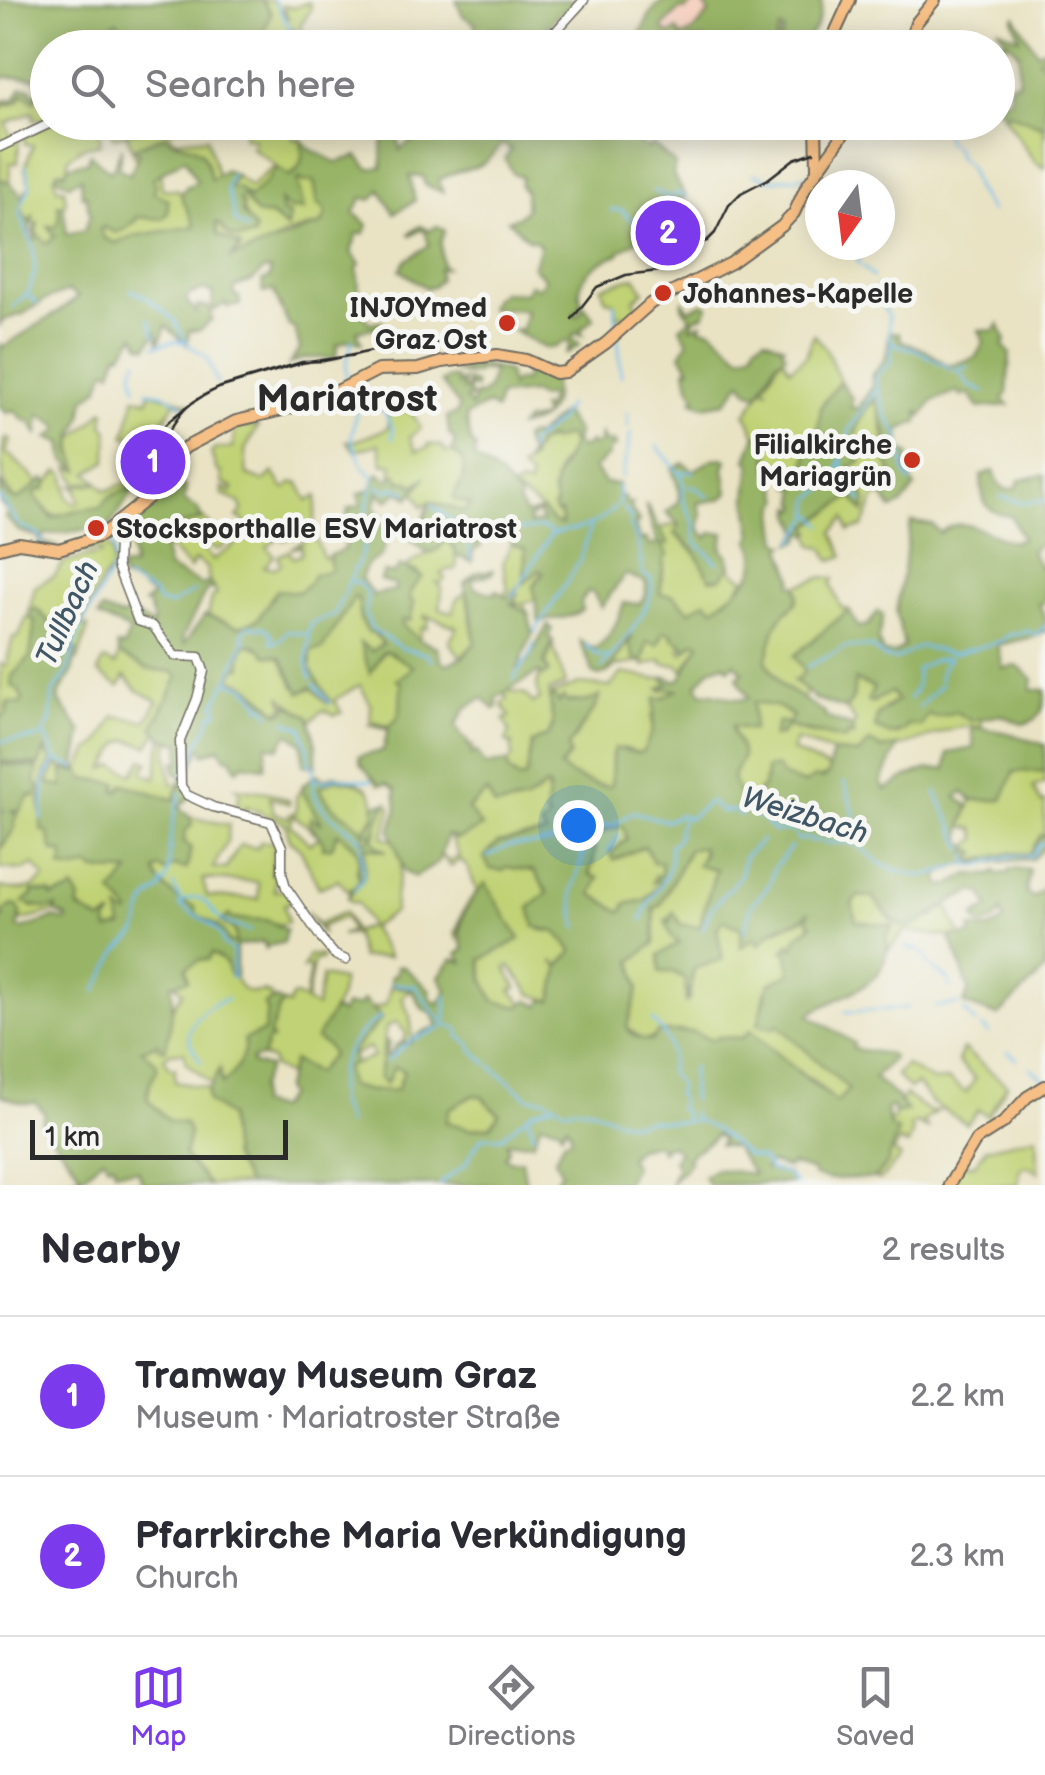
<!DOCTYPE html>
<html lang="en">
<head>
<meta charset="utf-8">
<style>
  :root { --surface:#fff; --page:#f7f7f7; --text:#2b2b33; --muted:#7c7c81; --line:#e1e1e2; --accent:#7c3aed }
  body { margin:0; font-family:"Balsamiq Sans",sans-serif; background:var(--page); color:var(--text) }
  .compass { position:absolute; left:805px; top:170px; width:90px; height:90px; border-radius:50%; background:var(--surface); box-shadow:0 5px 25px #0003; rotate:194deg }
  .scale { position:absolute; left:30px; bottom:25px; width:258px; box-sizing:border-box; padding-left:10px; border:5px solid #2b2b2b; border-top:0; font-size:28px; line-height:35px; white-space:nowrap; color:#2b2b2b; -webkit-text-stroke:8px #f6f6f2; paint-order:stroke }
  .you { position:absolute; left:578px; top:825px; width:35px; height:35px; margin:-25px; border:8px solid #fff; border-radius:50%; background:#1a73e8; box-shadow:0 0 0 15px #1a73e833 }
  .badge { display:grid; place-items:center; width:65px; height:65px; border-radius:50%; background:var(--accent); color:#fff; font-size:32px; font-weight:700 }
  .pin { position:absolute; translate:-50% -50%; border:5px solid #fff; box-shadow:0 2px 10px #0006 }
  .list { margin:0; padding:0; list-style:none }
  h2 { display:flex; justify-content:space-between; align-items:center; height:130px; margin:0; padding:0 40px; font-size:42px }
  h2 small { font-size:32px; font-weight:400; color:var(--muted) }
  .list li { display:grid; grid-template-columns:65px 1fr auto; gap:30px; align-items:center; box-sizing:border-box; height:160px; padding:0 40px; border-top:2px solid var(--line) }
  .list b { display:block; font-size:38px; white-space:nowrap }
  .list p { margin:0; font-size:32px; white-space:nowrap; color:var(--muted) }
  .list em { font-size:32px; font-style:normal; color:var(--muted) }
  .icon { flex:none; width:55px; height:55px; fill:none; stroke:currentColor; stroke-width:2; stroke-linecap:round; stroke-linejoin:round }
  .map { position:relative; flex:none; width:1045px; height:1185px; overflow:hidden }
  .search { position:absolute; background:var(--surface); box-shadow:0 5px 25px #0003; left:30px; right:30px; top:30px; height:110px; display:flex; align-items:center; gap:25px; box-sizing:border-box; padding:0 35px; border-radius:55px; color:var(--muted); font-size:38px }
  .sheet { height:450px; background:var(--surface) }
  nav { display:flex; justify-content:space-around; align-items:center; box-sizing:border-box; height:140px; border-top:2px solid var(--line); background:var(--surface); font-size:28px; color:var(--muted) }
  nav a { display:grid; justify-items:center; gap:5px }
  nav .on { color:var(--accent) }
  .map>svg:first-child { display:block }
  .built { fill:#f5d2c2 }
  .green { fill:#c0d275; stroke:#767e50; stroke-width:2.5; fill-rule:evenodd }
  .forest { fill:#98b466; stroke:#627048; stroke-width:2.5; fill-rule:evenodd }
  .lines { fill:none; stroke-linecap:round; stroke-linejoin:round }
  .stream { stroke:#75bfee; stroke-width:2.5 }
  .minor-casing { stroke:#6e6b61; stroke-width:11 }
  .major-casing { stroke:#6e6b61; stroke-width:14 }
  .minor { stroke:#fff; stroke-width:8 }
  .major { stroke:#f5bf86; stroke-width:10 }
  .tram { stroke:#2b2b2b; stroke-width:2.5 }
  .poi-dot { fill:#c8321e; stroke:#f6f6f2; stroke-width:4 }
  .labels { text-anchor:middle; stroke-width:10; stroke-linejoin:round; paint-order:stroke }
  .poi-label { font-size:28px; font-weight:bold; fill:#2b2b2b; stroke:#f6f6f2; text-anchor:start }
  .water-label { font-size:30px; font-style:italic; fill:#415766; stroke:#f6f6f2 }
  .district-label { font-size:38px; font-weight:bold; fill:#2b2b2b; stroke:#f6f6f2 }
</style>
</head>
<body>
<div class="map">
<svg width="1045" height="1185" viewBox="0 0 1045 1185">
  <rect width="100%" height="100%" fill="#f6f6f2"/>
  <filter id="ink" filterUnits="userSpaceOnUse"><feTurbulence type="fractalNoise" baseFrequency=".01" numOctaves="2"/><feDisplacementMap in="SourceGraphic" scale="20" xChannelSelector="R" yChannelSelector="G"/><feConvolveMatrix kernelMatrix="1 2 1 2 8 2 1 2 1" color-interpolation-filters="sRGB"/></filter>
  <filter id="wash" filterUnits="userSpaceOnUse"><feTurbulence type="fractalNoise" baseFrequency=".0048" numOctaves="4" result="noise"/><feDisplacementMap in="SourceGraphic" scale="40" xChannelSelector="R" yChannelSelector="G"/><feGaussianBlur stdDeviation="2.25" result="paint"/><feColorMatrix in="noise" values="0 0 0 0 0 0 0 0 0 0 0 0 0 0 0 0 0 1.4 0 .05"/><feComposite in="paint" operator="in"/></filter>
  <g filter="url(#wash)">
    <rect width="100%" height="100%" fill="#e9e3c4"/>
    <path class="built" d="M658,0H754L728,31L709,47L651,48Z"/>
    <path class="green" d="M262,0H273L289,20L283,6L294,8L309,2L311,9L300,27L302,33L296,37L293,29L291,37C276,44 268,48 252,41V36L271,14Z
      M44,85L48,122L100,123V144L83,147L68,158V170L58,171L54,177L57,188H64L66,203L58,206L59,220L56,227L49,226L55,236L47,245L36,232L37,223L32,224L33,217L27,222L21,208L25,190L30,187L25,168L33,145L25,144L24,135L45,125L43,119L34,120L33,112L6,123L12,140L19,138L18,163H10L9,182L0,179V106L12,105L22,94L39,97Z
      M1008,112L1044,127L1045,168L1035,162L1004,117Z
      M109,123H123L128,133L153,125V123H205L166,130L174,140L207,137L218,178L211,181C202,135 193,153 164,136L134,149L139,153L135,158L127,134L113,137Z
      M246,123H289L294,140L300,138C316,187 268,169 249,199L239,188L229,189L236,175L250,187L275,165L252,148L254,139L244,138Z
      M160,171L162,189L179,190L196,225L191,229L134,236L115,243L104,238L99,229L134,223L138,217L148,216L154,193L152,179Z
      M300,178L314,181L318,204L324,207L326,215L322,224L286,234L262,249L227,260L238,253L241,246L218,235L215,222L221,225C227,239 240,241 254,236L239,200L243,196L256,214L271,216L286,228L280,201Z
      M635,277L644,291L634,300L640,309L628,321L622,314L617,318L614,302L606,300L601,287Z
      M814,334L826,349L840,381L821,406L818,436L809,438L806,470H769L767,435H756L746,414L763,388L769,390L764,386L779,361L782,357L790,369L806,356Z
      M150,392L189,403L185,406L175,402L164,420L145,438L138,437L136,440L125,436L135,397L148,400Z
      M876,398C884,424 884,448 892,473L880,483L884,497L876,495L863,527L849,531L845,518L833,532L843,556L831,561L823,547L813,545L808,527L852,496L863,510L850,466L861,462L852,450C856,428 860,415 876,398Z
      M388,407L396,413L409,409L421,428L410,437L416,451L429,447L428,444L442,446L445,452L452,451L463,460L464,479L456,489L472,503L465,512L431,501L422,506L415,492L423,480L414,487L410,482L391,479L393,464H383L379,444L355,451L347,441H356L388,428Z
      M103,410L105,411L103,424L108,431L107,461L88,473L97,481L78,484L69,468L79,470C62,428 84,437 103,410Z
      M258,426L245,450L247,475L264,481L273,472L283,488H287L291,483H299L308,501L317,496V499L313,533L283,540L280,537L267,547L274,556L264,567L275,568L281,564L278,556L289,551L293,558L301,555L302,546L290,549L314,536L324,559L329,556L331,570L298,592L273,595L258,619L239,627L208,616L212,598L217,593L209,582L207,568L195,560L190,569L170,548L164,549L167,529L200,520V515L219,534H229L233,528L237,530L236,536L219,549H214L193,532L188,533L213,560C228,549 249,541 244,520L237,517L242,511L240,503L222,494V488L231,492L233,488L222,483L221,472L217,471L211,453L215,449L232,448L236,427Z
      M568,435L572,447L558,468L552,492L562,524L554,523L541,509L512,489L520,484L529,486L530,479L520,468L531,460C533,437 552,441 568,435Z
      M4,439H10L6,455L11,456L40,484L17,500C0,490 0,460 4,439Z
      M59,471L65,475L68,498L76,504L80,502L76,490L78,489L72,486L98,483L106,491L131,481L140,484L110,496L101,507L54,516L37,501L34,494L44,488Z
      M679,524L675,534L721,578L731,566L732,571L745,579L734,593L714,608L707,605L690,611L681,603L660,595L664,566L661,545L667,544L658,528Z
      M446,539L457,551L456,570L449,569L441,574L445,578L440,584L435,581L442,588L440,609L453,612L457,599L466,592L475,643L461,657L449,642L457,627L425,615L424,618L429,619L427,628L422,627L419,640L402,625V620H410C412,605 405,586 422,578L416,571L405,568C417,555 436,555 446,539Z
      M100,540L112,551L113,568L102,581L82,621L81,625L88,627L78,660H74L76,651L71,653L57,628L29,611L35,587L55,575L63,563L102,553L97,549L84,551L82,545Z
      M511,544L525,548V582L540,569L543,573L533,586L535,600L522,603L528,613L509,603H519L513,600V595L508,598L503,595L508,589L503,563Z
      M823,577L834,578L831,584L841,608L849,610L794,656L805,671L796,681L792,680L807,692L803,699L782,686L766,661C770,650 772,631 779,620C788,606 803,606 796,586Z
      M355,596L360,603V619L383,644L372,651L361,644L371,672L383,652H389L413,667C393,687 408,717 391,725C383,728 375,723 370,725L371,705L360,685L334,700L342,713L335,715L323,710L311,721C304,708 289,708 281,695L285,708L277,711L245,684L231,679L246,644L279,655L295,687L303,692L319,684L310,669L311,651L323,645Z
      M27,617L35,620L30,657L12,676L23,700L20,704L6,705V713L0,719V664L6,666L13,637L18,638Z
      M662,631L672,633V638L683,644L679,650L682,654L695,641L700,644L683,671L678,665L663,664L662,660L644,666L643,662L616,666L608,672L625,641L632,635L634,658L643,662L647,641L661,639Z
      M553,645L566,684L549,691L550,695L579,684L610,687L622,673L655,679L666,677L670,683L660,691L674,687L678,690L652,716L653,730L644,751L638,753L623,748L612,753L611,786C596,788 571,777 560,767L570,755L568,747L596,706L598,697C585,706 571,697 559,703L550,698L553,725L546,739L538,740L533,746L526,777L519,779L508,771L507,762L512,759V744L506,742L510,732L504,719L510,717L502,704L508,698L504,693L508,691L525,694L533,703L540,700L537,685L540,673L543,676L549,672L546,663Z
      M119,654L147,669L173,672L178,677L153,727L159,730L148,746L128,740L120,743L105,769L115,765L133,774L143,759L149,762L143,770L145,774L156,778L162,736L169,741L167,754L172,784H180L176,801L124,784L119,791H114L117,784L94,779L63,787L47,783L57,764L79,770L89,750L98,745L115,716L146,721L158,701L137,690L125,676L119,687L98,672L104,660L116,665Z
      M854,680L874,688V702L880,695L891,691L897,701L884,708L896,735L928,714L956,712L971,720L981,716L982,727C974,727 966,726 957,728C925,735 904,753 869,747L858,754L832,752L796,740L792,751L829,768L828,775L804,784L766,769C767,786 761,789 750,800L737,790L733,778C734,770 741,763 742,756C742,745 732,737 732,725L743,729L754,702L779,707L793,717L789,723L778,722L780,735L787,726L812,734L853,735L852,727L856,722L846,709L853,698Z
      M43,748L51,760C40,781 35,810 48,832C54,842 62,848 64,861L131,872L112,893L130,912L129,915L120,911L123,929L107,930V921L112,916L101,921C85,916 77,907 70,892L50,897L34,895L32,907H56L58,910L55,912L20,921L21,916L13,906L3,918L0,916V887C19,891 32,893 45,877L34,865L24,870L0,868V850L17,814L10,811H20L35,782L38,768L0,764V761L38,765Z
      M1014,771H1045V783L1033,787L1041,803L1045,801V836L1041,835L1030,854L1011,853L975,861L970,858L977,853L964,850L977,839L975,829L962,826L972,800H1002Z
      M336,779C361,784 373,782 376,813L363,831C345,818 329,808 320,787Z
      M303,785V793L322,824L312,818L315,833L294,815L290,825L310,844L319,837L324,842L337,833C354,844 364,850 357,872L360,876L356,886L348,891L338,880L319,888L300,848L289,840L286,824L246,806L244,811L236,809L240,792L236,788L268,792L289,800V804L270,797L274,813L289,818L290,814L296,812V797Z
      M546,785L549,795L545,814L549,818L546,834L535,839L498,843L507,867L535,871L548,894L540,930L557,932L573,952L560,965L552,961L559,968L552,1001L531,994L510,966L506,968L517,988L511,990L524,1004L520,1007L494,1001L484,980L481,960L513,943L477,892L459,923L458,939L455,934L463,911L477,891L468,868L460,859L451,867L442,856L449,862L459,856L451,839H458L481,827L467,808L488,792L494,803C513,807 533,801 546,785Z
      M388,802L391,808L383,837L395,841C410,872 392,881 395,911L371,928L389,957L361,958L355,934L341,935L351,931L345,917L320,927L323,935L306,911L318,924L345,912L354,932L370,926L357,902L352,903L347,898C362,886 364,865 364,847L386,851L362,841L365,833L375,825Z
      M190,817L229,825L227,842L213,868L226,869L240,845L258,848L260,842H278L281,851L274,849L271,874L280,875L275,880V891L287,890L293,900L284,905L288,922L280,925L266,920L235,931L236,943H229C223,924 207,923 193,912C180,902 168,890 156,879L155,871L159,868H168L188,857L191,848L184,842L185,831L192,825ZM203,879L258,882L259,899L207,896Z
      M623,826L627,839L610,853L614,860L645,846L653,862H662L661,877L657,881L661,883L645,900L626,904L625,909L620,911L592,894L595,884L590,868L593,866L595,839L606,830Z
      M703,847L701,866L716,869L699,927L670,925L665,920L680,943L673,972L685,979L686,1002L689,1000L694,969L723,920L742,929L741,938L756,937L759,944L773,931L802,920L808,910L812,924L798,937L793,948L784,951L789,954L790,973L766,990L758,1024L776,1023L849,1089L837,1103L812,1080L776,1057L750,1031L743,1038L719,1037L712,1040L681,1031L643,1040L627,1027L639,988L632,961L655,943L654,908L660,906L689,849Z
      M858,896L873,897L892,921L932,918L947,905L961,936L949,937L905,931L889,950L886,937L892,927L856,921L852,904Z
      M212,953C217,957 222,959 226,963C239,980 236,998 265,991L266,994H271V1000L264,1006L267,1010L264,1032L244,1039C247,1058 236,1073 222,1084L218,1075L212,1084L186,1062L184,1052L170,1053L164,1058L170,1068H175V1082L209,1088L207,1093L229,1115L232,1157L248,1185H209L184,1156L189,1133L169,1121L147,1099L152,1074L157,1070L141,1049L160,1042C170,1022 169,1008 183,992L175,984L188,979L186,968Z
      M309,955L322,956L321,960H314L306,1002L316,1007L322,976L342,980L340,996L322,1033L332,1055L316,1073L294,1061L288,1075L273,1067L272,1060L262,1057L268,1039L271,1040C267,1030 276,1010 284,1003L288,1005L293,995L305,1000L310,968L305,966L302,970Z
      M391,986L411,989L402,997L410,1016L413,1040L401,1044L407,1035L397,1022L386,1027L379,1076L386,1084L394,1067L405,1071L397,1090L370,1091L349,1086L345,1067L374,1057L369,1047L354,1055L351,1053L381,1018L374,1008L385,1005Z
      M963,1049L1007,1085L988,1116L978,1110L967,1124L932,1103L917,1084L909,1089L896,1075L905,1065L933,1081L949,1080L966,1093L975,1079L958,1062Z
      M474,1095L482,1097L499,1114L491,1126L470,1129L446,1122L449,1109Z
      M905,1095L930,1112L937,1111L923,1122L929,1129L916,1123L910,1126L913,1131L908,1145L899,1141L894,1152L901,1157L880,1180L875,1178L888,1162L890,1121L894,1120V1114L907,1110L900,1104Z
      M1037,1136L1038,1172L1026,1166L1020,1169L1018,1185H950L961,1165L975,1164L986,1148Z"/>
    <path class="forest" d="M0,0H262L271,14C266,24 265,38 252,35V41C269,48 275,41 291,37L288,30L292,28L296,36L302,33L305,37C279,59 260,43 235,40L229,47H219L209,39L183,41L170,47H132L117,21L88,43L48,48L47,92L44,85L34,102L23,94L18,102L3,104L0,111L1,101L15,99L22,88H30L35,96L39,89L36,78L5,77L0,80Z
      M456,0H583L575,10H562L542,32L492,28L475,35V23L463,16Z
      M664,0H697L685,10L680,9L662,27L669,35L677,30L681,38L692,33L709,13L702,0H822C822,20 814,34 799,47H777L784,30L780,29L774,47H703L705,40L694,39L683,47H630C645,34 646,11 664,0Z
      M1015,16L1037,52L1045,49V54L1038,59L1045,64V136L1044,127L1006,112L1003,115L998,108V95L1005,101L1010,97V83L1018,82L1019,54L1008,41L998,56L997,47L1005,39L999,29L1020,38L1013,19Z
      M480,123H527L534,126L537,122L647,123L636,141L648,149L652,144L675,164L673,175L686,197L640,222L633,230L639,239L620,251L619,254C597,261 572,279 582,303L574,315H579L584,306L594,318L580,330L584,335L574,333L572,339L580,344L565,355L570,346L566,340C543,359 535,339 512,330L522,329L526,310L489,308L492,300L501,292L525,293L530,284L538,288L545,279L533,267L540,247L537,241L528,239L508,220L518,217L526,209L525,191L520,185L522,177L513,173L505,159L511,149L502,144C473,181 470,160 438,181L443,192L425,185L423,176H410L415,201L394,213L380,190L372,200L362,198L354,213L368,225L365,233L357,234L351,252L360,264L357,268L361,311L369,323L383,321L384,326L357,331L362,343L349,340L337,345L336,358H305L289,364L300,349L295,329L289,326L273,290L263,293L262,281L270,278L271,270H264L252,281L235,287L234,295L239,297L240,305L227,307L226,303L213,311L212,292L203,290L188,295L186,301L197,313V306L209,307L212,320L200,330L189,331L187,345L166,326L159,344L156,332L147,347L141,345L135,335L123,353L118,354L112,372L106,369L99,388L85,399L82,417L73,437L74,446L71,447L80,470L65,461L62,442L48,438L57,432L59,426L40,414L38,434L29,420L25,421L14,410L7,413L0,407V344L3,347C29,329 55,317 78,297L68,291L45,300L23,314L3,320L0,325V179L9,182L23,197L21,208L27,221L33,216L29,230L31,239H36L33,231L38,222L36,232L47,244L55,236L48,226L55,227L59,220L58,205H63L67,234L85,230L90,214L86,195L82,196L81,178L69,184L56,177L57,171L65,173L68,166L87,162L90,154L111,172L122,147L118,168L130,174L139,153L133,148L164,136C193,153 202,135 211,180L225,170L236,175L229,188H239L249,198L268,180L276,167L290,177C303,167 305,154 300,138L310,149L336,162L358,156L369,169L382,167L383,123H396L400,150L426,129L425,123ZM185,158L197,182L186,187L181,196L195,226L134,236L115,243L104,238L100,229L104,227L115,233L126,229L138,217L162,219L168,213V199L154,193L156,184L152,179ZM300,178L302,182L314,181L318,204L324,207L326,215L322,224C290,236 261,247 229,259L241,246L218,235L216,223L221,225C228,240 240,240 254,236L255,229L242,213L243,205L239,200L243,196L256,214L272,216L287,228L289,214L282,213L280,201L287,208L304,210L297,180Z
      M420,226L430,230L437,226L445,230L441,241L442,265L446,268L439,269L440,279L433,287L426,288L400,270L405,261L429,245L425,231L420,230L411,236L409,234Z
      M683,301L689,310L703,303L708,306L704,315L694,319L691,327L702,323L700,328L712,330L741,356L753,351L756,343L765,338L784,346L782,350L786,354L776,362L758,394L749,392L742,381L726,402L703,406L692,400L696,397L689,386L686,369L690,368L681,355L688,342L680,327L691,318L682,307Z
      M999,324L1006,341L1003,346L1010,353L1007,394L1003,399L1009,405L979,408L969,394L961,396L959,391L933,401L922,416L918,410L919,421L899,430L901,450L909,454L906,469L915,487L901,505L892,509L884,498L880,474L885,477L892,472L881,449L887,436L875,399C860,416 856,428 852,450L861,461L850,467L851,477L856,476L866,500L864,512L852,496L808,526L812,531L809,535L804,531L800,540L792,543L800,531L793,514V507L797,509L799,506L796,503L797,488L791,487L786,472L795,468L806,469L808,440L817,436L821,406L840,381L852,398L851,407L858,409L872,387V374C888,361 888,351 889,332L899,333L901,341L927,351L948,366L975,358L984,343L979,330L994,331Z
      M527,362L552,379C559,406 547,422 519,427L525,421L541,419L544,414L541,408H547L549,395L540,398L532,393L499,396L496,410L488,405L466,416L471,443L476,447L475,459C496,471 505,481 520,498L518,503L526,515L537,512L528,521L530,524L543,522L538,514L542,510L554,523L562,524L561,512L556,514L553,507L556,506C548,480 564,465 573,443L568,435L552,441L549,438L538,443L536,450L532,451L531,460L525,464L529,454L523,438L531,435L534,438L563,412L577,433L575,442L580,449L590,442L592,445L599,444L601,434L605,442L615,443L616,447L610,448L608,456L594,468L604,483L618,484L619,498L624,497L626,503H632L631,509L639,522L635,525L639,540L647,539L649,546L658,544L646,508V504L668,544L661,545L668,555L664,559L660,594L673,595L690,611L705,601L714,608C737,588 768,575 750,539L753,536L747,498L751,462L747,460L756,435L767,434L769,470L778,471L776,481L781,500C772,511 777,527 779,541L786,545L782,548L793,579L791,583L796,586C803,606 788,606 779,620C772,631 770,650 766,661L782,686L825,713V717L852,727L854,736L848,734L846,740L787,726L780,735L773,737L778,722L789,723L793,716L779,707L754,702L753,730L732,726C732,738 743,744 742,756C741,764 734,770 733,778L737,790L749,800C761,791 767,785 766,768L776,767L784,777L804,784L814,777L822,779L828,775L832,752L858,754L870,742L882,749L898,746L881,783L886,790L909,776L927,770L946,769L948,753L974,748L971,726L1008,733L1045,745V771L1014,772L1002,800H972L963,792L956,797L969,806L962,826V842L969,847L966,853L973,849L977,853L970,858L975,861L1011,853L1030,854L1041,835L1045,836V847L1032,859L959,865L938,875L941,885L948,886L969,874L992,875L996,871L997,874L1009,873L1010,869L1030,870L1026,892L1033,898L1045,887V970L998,1016L964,1004L969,989C961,971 959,953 949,937L971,935V928L990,929L1004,921L1001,912C998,920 985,928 977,922L974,917L989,907L982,893L974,891C965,896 954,900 945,906C905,933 906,939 873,897L858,896L852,903L856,921L893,926L886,937C894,988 840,992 809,1015L854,1043L853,1049L889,1054L893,1058L874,1078L898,1098L900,1104L907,1111L894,1114L892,1106L886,1109L890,1127L898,1131L888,1162L875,1178L829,1179L814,1176L813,1171L791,1164L788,1168L770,1163L765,1169L788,1174L791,1183L708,1185L704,1176L716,1169L753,1174L734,1147L719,1145L722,1140L716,1134C709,1146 695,1148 687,1158L690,1162C685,1172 674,1174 670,1185L677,1167L673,1160L679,1152L673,1146H665L662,1151L657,1144L638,1148L629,1157L634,1167L624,1185H553L561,1172L555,1159L564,1140L570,1139L571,1132L566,1125L562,1133L559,1127L541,1123L533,1142L506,1143L509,1148L505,1157L511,1161L522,1160L526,1185H248L232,1157L228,1116L209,1102L207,1093L220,1069L222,1084C235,1074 247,1055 244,1039L264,1032L267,1011L264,1005L275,999L284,1003L279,1008L269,1037L272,1039L268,1040L262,1057L252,1059V1064L269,1067L260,1087L259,1104L277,1109L288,1095L284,1090L293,1061L316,1073L332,1055L327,1046L316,1039L333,1010L341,1013L345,1006H359L363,1000L382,1018L351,1053L355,1063L346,1067L349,1086L370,1091L397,1090L404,1071L394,1067L386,1084L379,1077L385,1040L389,1043L386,1056H390L397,1044H409L422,1032L439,1026L431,1013L422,1008L411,989L391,986V976L396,974L397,966H403L429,989L431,999L438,1004L447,991L439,977L452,959L463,962L457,954L464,950C455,924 466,903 485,883L520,939L481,960L484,980L494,1001L519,1007L528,1000L540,1006L543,1000L552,1001L560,965L573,951L556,932L535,927L530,907L548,893L534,871L507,867L504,871L490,869L484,857L498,843L546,834L541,827L549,818L545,815L549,788L546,786L526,801L495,807L487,792L468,809L482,827L458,839L447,835L438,863L415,877L405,872L390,831L397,810L395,789L386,784L379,785L360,763L359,756L383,751L388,729L375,726V722L388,727C406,715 398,702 402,684L397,680L413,667L389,652H383L370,674L360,643L372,651L383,644L375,633L368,632L360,619L358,598L355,597L322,649L311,651L310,669L331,702L328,704L311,687L300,693L281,657L267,655L257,646L246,644L240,653L242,668L235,669L231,679L245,684L279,713L286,710L287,704L309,716L316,745V767L303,765L302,743L288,733L279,748L267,745L265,767L243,764L237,769L231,758L226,757L219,748L204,754L203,748H200L185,784H181V775L176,774L174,762H180L181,743L166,740L153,728L178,677L173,672L147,669L119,654L117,646L124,647L130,630L98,617L102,610L121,617L132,613L152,626L154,621L148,604L144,603L152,596L135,583L123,579L119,568L133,567L130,531L173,483L186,487L184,501L198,509L201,520L167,529L164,549L168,568L202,585L209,582L213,589H207L182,638L184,644L205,615L239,627L258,619L277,590L299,592L310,582L313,575L331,570L329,556L344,549L348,509L361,505L358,494L370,490L378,473L388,480L396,474L400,481H407L414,486L426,477L409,498L399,491L388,501L378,492L374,509L384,518L383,532L386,542L381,556L366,565L361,579L373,595L395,590V585L380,580L384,572L393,574L400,566L422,577L411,590L410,600L414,602L410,621L402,620V625L419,640L437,647L441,661L447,664L463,657L475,643L471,606L464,584L476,573L493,570L492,574L472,579L474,588L495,594L496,590L507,598L517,587L518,595L514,600L520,604L509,603L528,613L533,633L518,668L526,663L548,625L552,629L548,637L553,640L544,663L549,672L543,676L539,672L502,694L496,698L498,707L494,709L483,698L466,708L456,725L461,736L468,741V746H473L471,754L477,752L485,765L507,762L509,771L520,779L526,777L532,743L549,735L553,725L550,698L554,696L559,703L563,697L567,702C580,702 589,703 600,696L596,706L568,747L570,755L560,767C571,777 596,788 611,786L614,748L638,753L643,751L653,730L655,698H663L677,690L660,688L669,684L664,680L666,677L676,681L681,678L700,644L695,641L685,650L683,644L672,638V633L663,632L658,645L647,642L643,662L634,659L629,644L632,635L608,672L600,676L594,674L580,641L594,649C611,639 618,621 624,603L639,604L646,595V582L625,574L601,608L594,594L588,591L581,602L582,610C568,620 555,617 539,622L533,586L543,573L540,570L524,583L525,549L511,544L510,535L479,538L477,544L481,546L473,551L472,562L455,555L456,551L446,539L440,548L429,553L404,536V531L412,534L420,531L430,501L464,512L471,504L457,501L453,497L464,479L463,460L452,451L455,440L449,434L447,417L457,413L459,406L441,382L450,377L457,379L458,385L463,380V390L468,388L467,381L475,383V388L470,387L468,392L472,397L466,399L471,406L476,394L480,396L488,389L493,370H478L477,373L467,375L454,371C465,371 467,367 476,366C486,364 498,369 508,372L511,386L515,381H525ZM734,663L743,672L737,678L749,698C734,703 719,690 702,693L697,685L710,669L724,664L729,669ZM623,826L627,839L610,854L614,860L645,846L653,862H661V877L655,875L653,883L657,881L661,883L645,900L625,904V909L620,911L592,894L599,878L590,875V868L593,866L595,839L606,830ZM702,847L704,853L697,865L716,869L699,927L680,924L674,912L670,917L671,924L669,919L665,920L672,938L679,943L659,955L660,972H673L685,979L686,1004L694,969L723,959L717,929L723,920L742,929L741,947L756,938L760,944C764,940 768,935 772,931C784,922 802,924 809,911L807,919L812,925L797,937L793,948L789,944L784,951L788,954L790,973L769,984L758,1024L774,1028L777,1024L849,1089L837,1102C807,1079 778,1056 750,1030L743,1038L718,1037L711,1040L694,1032H658L652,1040C642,1040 632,1037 627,1027L639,988L632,961L655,943L654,908L660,906L689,849ZM474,1095L482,1097L499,1114L491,1126L470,1129L446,1122L449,1109Z
      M723,458L727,460L724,468L728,493L721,499L698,503L702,515L699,529L708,538L711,533H724L722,549L728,555L731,566L721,578L710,579L694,550L675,533L679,524L666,512L677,504L680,492L672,469L684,463L693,471L713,459Z
      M994,471L998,483L1006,490L1017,488L1019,480L1045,475V530L1040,533L1045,534V540L1031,551L1040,567L1045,564V602L1038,604L1045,615V631L1033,637L998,645L1003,668L1017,666L1033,679L1031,690H1045C1045,707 1042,721 1022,724L1001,715L971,721L956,712L935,717L928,714L921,726L907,725L905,730L891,735L875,728L877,715L897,701L891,692L870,703L868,700L874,688L855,680L853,698L846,709L815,699L796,681L805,671L794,656L849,610L858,627L868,625L878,611L883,615L878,640L883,653L894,654L904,646L896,612L911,522L932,525L940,533C963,512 987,535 1013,542L1022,538L1011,516C983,513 982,500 981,475Z
      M44,479L47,480L45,490L39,489L34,494L52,518L73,511L101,507L109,497L136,486L109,527L43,535V542L59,547L39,545V537L19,531L5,517L9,513L0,503V481L7,495L17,500Z
      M35,608L57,628L76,623L71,652L77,650L72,672L59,694V701L82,732L76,765L79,770L61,768L57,764L48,783L63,787V770L80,772L85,779L118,783L115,791H119L124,784L175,800L177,790L182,786L191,788L192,795L179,807L190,817L192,825L185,831L184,842L191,847L187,869L173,866L166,872L159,868L155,871C158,886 181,903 195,907L197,916C212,921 224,928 229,943H236L235,931L221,922L229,915L232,919L266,920L286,930L283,943L267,946L266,950L264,942L236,946V977H231L225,962L212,953L208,960H200L186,968L188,980L171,984C175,1000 170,1033 165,1050L158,1048L159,1043L141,1050L157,1063V1070C152,1079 147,1085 147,1099L169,1121L185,1123L189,1133L184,1156L209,1185H143L138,1170L115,1171L113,1163L107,1165L103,1157L80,1179L60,1185L78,1177L80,1173L41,1123L45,1114L36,1103H23L0,1095V916L4,918V911L13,905L18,907L21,912L18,927L22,929L54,918L66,921L67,917L55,912L56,907L47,909L22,903L33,895L32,891L51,893V897L69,892L73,888L80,900L78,908L101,921L113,915L107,922L108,930L122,927L119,910L128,915L130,912L112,893L130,872L96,871L89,866L77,870L61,868L64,860L63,852H53L48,833L41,830L43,779L51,760L45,749L39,765L0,761V719L6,713L8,702L20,704L23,700L18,689L11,686L12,676L30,657L35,620L27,617Z
      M0,764L38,768L35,782L39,787L35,797L30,795L20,811L10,810L18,815L14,820L15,828L0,850V814L4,811L0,810Z
      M316,774L324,779L334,775L359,781L336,779L320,787C334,818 350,811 363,831L374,819L375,805L385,803C383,815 375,822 376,834L365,833L362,840L366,842L372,835L377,846L387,851L365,847L364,878L350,896L348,891L356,886L360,876L357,872C363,850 354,844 337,833L332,847L323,848V842L309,822L311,817L322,824L303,793V785Z"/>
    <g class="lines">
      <path class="stream" d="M274,0L295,38
        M789,45L790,48
        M942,122L947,143L955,147L958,157L969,167L976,189L991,212
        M231,174L227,189L236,222L247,229
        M754,174L771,180L809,176
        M653,191L669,197L680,193L685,198
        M611,210H621L637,225
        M24,224L20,208L30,187L26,166
        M25,227L32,244
        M855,245L859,265
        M863,267L873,277
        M878,286L877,296L887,314
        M130,290L145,296L174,320L186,343L207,357L217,383
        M27,294L36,303
        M614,303L618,330
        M12,307L28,293L35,272L33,245
        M888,315L890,339L896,345L915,349L953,370L968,367
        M149,319L155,335
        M618,338L621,376
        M894,342L890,347L892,360L876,376V385L887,417L898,434L905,473L911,482
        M155,346L176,341L186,343
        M960,373L970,386L985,392
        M347,383L346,366L352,340
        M136,388L133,371L137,359
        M147,391L164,394L183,405
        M365,408L384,410L393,430L392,439
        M627,413L628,421
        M628,423V426
        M657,446L683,478V500L695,524V541L718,563
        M530,451L529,444L558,421L568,405
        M842,459L843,476L862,501
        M680,472H693
        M622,477L631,433
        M378,486L385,491L396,488L407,492
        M618,486L619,502
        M688,487H695L708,497
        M0,497L18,524L40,536L43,544
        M1001,497L1022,502L1045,501
        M432,505C457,527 467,522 471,559
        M624,508L632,520
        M814,515L823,525
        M521,530L543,528L553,533
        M113,535L114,561
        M794,541L811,516V499L835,480L850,429L877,388
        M126,579L154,594L159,603L171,605L194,591
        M351,581L360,584L368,594L365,614L372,629
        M513,596L550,536C562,529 570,531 583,528C598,523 609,514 619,503
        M374,630L401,648L425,654L432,660
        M535,632L580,561L590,527
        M242,635L248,626L266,628L272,635L271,643L279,641L287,631L308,635L312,623L334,615L364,549L366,511L374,478L363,466L351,439L356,412L342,395
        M309,637L307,662L311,678
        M586,645L597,655L609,658
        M602,667C618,647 658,605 651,579L643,574C638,555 642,545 630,524
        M807,667L846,647H871L885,658L897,659L920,646L952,654L999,642L1011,634L1019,635L1023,631L1037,634L1045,626
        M519,670L531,655L534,644
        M229,678C234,665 238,653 245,640L242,637
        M514,680L518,671
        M940,680L941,670L948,659
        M229,682L244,686L254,695
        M314,684L330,703
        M254,698L260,701L259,707L265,706L270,715
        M909,699L916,688L917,669L934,660L949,658
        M918,708L941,684
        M285,721L303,728C302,738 313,752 308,763L313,765C314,773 313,783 314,790C318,814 346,823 361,840L363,878L354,891
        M0,742C16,737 29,743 45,735
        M56,760L76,768
        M183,776L188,763L193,760C196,740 208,735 211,715L218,712L215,704L228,679
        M315,779L324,781L335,777L371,781
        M844,783L857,822L855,843
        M936,792C944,811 955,829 964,849
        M42,820L45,778L56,760L44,732L50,723L53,692L67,673L82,625L113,568
        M678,828L684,817
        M526,845C548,845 563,840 584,836L594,826H612L633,812L666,821L680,815L690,818L709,801L720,811H736L739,816L745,811L763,820L775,832L792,830L798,840L808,838L811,842L816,839C829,847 846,838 860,847C869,852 875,862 885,866C920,879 924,879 957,866C964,863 972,867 979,865C995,862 1008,854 1023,856
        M609,851L620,835
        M966,856L973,866
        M1026,856L1033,855L1036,848L1045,842
        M487,857L509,846L525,845
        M173,885L182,902L180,905C195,918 220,922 223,944L233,951L232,978
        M572,892L582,859L584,836
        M572,893L577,928
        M182,902C209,887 208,915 226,923C234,926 243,928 250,931
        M642,920C648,893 678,876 669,846L677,840L679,831
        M702,930L711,909L740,876L744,857L762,840
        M744,932L752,904L770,884L774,868L791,847
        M907,947L922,952
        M924,953L928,964L948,979L950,987
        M392,984L415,986C427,1001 436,1023 459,1030L460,1037L471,1045
        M96,991L118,951L137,933C143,908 140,905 162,888V883H166C170,868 169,855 170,842C171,827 176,809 181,793
        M949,1005L958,1004
        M936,1007L947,1005
        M964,1010L975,1023
        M846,1012L908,1008
        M446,1019V996
        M652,1020C667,1035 675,1051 669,1072L679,1085L676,1095L680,1097L679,1109L684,1112L685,1119
        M982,1027L989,1033
        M414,1039L444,1027
        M471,1048L488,1064
        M1008,1052L1017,1059
        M387,1061L411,1040
        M201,1062C198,1056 190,1047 189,1039C186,1020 211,1003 227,999
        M491,1066L528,1098L545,1099L567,1110C592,1100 609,1123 634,1123C640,1123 645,1120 650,1120C666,1121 680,1124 696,1120L716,1130L747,1155L762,1159L766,1164
        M1031,1068L1045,1080
        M692,1100V1067
        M693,1112V1118
        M528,1117L534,1135
        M347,1124C346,1116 340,1110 339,1102C334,1064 350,1038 380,1017
        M504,1135L532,1112L552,1105
        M472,1152L482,1137H503
        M767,1165L770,1170L786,1174L796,1184
        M440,1184L465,1165L471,1155"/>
    </g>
  </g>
  <g filter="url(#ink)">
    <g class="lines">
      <defs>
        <path id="minor" d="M329,48L423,36L486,34L537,38L557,30L584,0
          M0,147L53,122
          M119,521L117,566L138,621L153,626L175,656L199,657L204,671L197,699L180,741L181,786L187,795L213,807L271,822L282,847V873L286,887L323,941L335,955L346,960"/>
        <path id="major" d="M828,48L850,0
          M907,48L916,23L935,0
          M816,122L817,169
          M0,548L19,543L59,549L100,536L148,498L163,468L186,447L236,421L316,402L378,370L418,369L442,362L497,355L526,360L555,373L565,372L606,343L651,303L731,263L782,226L794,213L806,187L852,122
          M949,1185L976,1140L1003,1123L1027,1097L1045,1086"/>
      </defs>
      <use href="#minor" class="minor-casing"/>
      <use href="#major" class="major-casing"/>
      <use href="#minor" class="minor"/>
      <use href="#major" class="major"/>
      <path class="tram" d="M572,319L597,287L626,275L658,271L678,250L707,241L715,233L729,205L741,193L768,179L794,159L814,152
        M450,340C424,346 399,350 372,351L324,361L302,362L221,387C176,407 180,417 155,453L147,450C156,427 185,407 206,394C211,392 215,390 219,388L302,363L349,356H351C358,354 365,352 372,351L405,350L450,340"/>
    </g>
  </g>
  <g class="poi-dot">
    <circle cx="663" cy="293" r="10"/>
    <circle cx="507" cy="323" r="10"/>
    <circle cx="912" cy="460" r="10"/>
    <circle cx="96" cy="528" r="10"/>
  </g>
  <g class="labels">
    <g class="poi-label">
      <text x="683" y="303">Johannes-Kapelle</text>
      <text x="487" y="317" text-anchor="end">INJOYmed<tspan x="487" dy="32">Graz Ost</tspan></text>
      <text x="892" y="454" text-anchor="end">Filialkirche<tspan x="892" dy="32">Mariagrün</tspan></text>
      <text x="116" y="538">Stocksporthalle ESV Mariatrost</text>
    </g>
    <g class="water-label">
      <text transform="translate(67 613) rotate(-66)" y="10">Tullbach</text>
      <text transform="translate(805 815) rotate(17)" y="10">Weizbach</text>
    </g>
    <g class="district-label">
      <text x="347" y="411">Mariatrost</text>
    </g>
  </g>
</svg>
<svg class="compass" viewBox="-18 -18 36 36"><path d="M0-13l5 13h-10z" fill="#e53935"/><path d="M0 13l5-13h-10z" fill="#7c7c81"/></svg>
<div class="scale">1 km</div>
<div class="you"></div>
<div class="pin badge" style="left:153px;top:462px">1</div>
<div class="pin badge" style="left:668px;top:233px">2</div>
<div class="search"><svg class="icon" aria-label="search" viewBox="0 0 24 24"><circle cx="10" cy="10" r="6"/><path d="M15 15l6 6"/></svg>Search here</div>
</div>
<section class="sheet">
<h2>Nearby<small>2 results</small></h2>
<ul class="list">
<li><span class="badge">1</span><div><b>Tramway Museum Graz</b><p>Museum · Mariatroster Straße</p></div><em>2.2 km</em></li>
<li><span class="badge">2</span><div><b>Pfarrkirche Maria Verkündigung</b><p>Church</p></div><em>2.3 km</em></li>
</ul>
</section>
<nav>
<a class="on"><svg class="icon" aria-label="map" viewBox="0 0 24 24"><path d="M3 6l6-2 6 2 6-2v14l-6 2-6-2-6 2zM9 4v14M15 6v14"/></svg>Map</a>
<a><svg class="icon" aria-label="directions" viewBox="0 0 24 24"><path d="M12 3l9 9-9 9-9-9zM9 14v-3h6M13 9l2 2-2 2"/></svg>Directions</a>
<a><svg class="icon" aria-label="saved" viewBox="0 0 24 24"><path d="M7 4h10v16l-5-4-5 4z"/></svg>Saved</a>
</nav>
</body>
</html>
